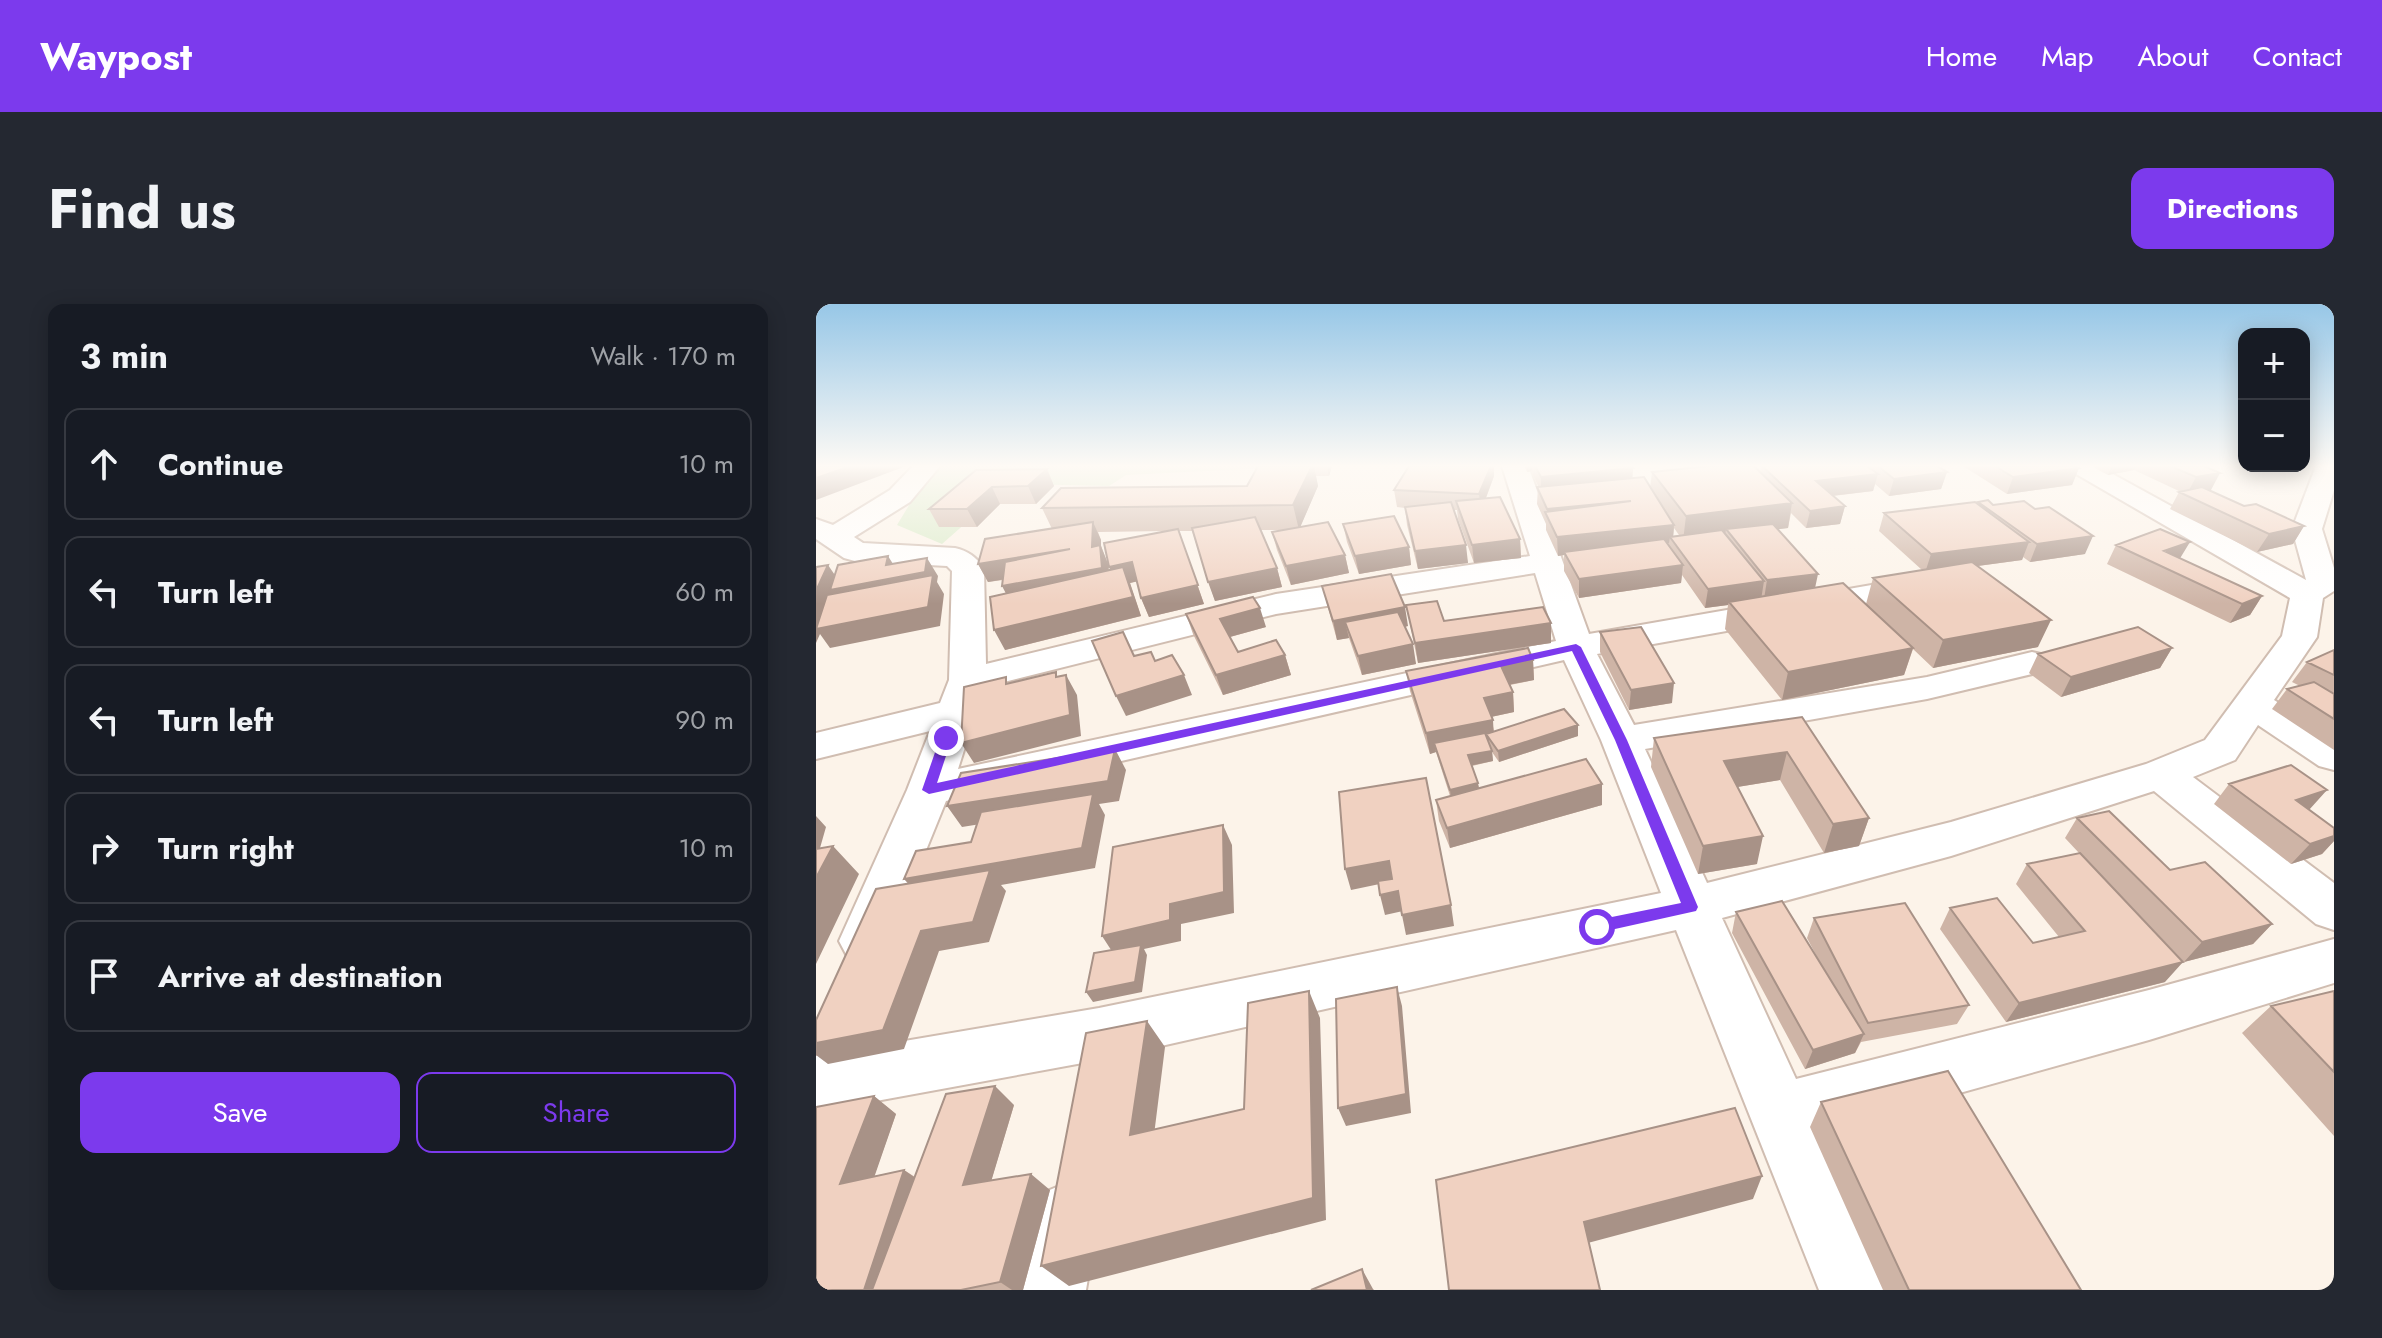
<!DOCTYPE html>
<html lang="en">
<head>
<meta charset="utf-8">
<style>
  :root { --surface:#171b24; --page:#242831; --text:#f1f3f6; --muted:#9ea1a6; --line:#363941; --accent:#7c3aed }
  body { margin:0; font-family:Jost,sans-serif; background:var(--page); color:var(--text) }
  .controls { position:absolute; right:24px; top:24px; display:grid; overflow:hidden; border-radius:16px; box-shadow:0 4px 20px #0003 }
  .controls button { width:72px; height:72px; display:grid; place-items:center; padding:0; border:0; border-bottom:2px solid var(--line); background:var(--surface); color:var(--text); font:40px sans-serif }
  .stop { position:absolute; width:24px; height:24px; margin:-18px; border:6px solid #7c3aed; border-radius:50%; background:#fff }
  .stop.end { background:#7c3aed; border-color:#fff; box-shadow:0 2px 8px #0008 }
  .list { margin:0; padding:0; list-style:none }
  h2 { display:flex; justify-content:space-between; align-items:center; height:104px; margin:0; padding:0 32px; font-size:34px }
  h2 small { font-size:26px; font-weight:400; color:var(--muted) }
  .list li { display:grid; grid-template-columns:52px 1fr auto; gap:24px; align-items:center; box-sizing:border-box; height:112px; margin:0 16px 16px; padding:0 16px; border:2px solid var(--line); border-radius:16px }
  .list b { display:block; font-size:30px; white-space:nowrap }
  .list em { font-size:26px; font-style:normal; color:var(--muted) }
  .actions { display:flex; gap:16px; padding:24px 32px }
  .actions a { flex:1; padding:18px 0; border:2px solid var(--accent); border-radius:16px; text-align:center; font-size:28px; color:var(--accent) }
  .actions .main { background:var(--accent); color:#fff }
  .icon { flex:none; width:44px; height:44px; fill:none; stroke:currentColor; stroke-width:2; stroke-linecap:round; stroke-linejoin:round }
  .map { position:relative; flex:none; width:1518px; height:986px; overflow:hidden; border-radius:16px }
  header { display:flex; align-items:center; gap:48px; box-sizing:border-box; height:112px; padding:0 40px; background:var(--accent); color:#fff }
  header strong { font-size:38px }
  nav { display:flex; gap:44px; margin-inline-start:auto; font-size:28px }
  .intro { display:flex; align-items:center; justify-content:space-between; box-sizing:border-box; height:192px; padding:0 48px }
  h1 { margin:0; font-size:56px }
  .button { padding:20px 36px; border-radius:16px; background:var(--accent); color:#fff; font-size:28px; font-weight:700 }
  main { display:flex; gap:48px; padding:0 48px }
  aside { flex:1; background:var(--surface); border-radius:16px; box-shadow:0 4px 20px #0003 }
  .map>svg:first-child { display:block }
  .green { fill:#d8eac7 }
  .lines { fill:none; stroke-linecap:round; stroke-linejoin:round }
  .minor-casing { stroke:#d0bdb1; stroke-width:4 }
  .minor { fill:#fff; fill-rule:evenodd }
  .wall { fill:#ceb4a6; fill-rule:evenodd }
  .shaded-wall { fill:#a89287 }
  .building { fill:#f0d1c1; stroke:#a89287; stroke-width:2 }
  .route { fill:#7c3aed }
</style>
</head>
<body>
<header>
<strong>Waypost</strong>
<nav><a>Home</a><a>Map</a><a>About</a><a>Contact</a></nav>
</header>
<div class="intro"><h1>Find us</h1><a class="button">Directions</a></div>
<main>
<aside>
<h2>3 min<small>Walk · 170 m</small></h2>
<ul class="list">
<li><svg class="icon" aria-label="ahead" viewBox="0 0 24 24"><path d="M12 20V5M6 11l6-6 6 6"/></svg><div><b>Continue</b></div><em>10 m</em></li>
<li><svg class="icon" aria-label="left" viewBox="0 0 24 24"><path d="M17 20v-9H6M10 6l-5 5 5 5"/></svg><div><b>Turn left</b></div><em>60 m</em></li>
<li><svg class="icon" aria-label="left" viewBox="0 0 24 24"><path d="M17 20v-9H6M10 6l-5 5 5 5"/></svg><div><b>Turn left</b></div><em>90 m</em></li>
<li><svg class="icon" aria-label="right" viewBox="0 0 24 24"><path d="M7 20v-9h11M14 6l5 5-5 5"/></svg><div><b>Turn right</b></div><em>10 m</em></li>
<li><svg class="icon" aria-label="arrive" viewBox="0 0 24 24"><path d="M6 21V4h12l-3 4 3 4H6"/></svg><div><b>Arrive at destination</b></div></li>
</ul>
<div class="actions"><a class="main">Save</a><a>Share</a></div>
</aside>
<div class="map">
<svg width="1518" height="986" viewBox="0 0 1518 986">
  <rect width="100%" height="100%" fill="#fcf3e9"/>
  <path class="green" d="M117,162H493L310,171L293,182L194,180L126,240L81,221Z"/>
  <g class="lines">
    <defs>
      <path id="minor" d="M97,162H124L94,198L38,233L47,239L139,244C152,247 160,253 168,264L170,360L460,290L714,252L686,162H712L773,330L1113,271L1124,274L1129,281L1124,288L1113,291L781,350L818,421L1111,373L1216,348L1229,351L1234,359L1229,367L1111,395L829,445L891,579L1135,518L1330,460L1389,436L1466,332L1474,294L1255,167L1251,162H1282L1490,276L1476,225L1500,162H1518V186L1506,225L1518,264V287L1507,294L1501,333L1458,396L1518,433V466L1503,462L1442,421L1419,456L1377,473L1518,579V626L1500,620L1338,487L1135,552L906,614L980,775L1333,686L1518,635V679L1333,736L1004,828L1075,986H1003L860,626L283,756L0,808V752L283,704L845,589L785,436L748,356L130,497L67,652L49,658L31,652L23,637L91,486L114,427L0,455V429L124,399L133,376L136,267L131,262L39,257L28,254L0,235V215L17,221L74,186ZM719,269L740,337L142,465L168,383L460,310Z
        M248,880L272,890L282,914L270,986H198L214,914L224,890Z"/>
    </defs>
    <use href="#minor" class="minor-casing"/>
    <use href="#minor" class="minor"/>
  </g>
  <path class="wall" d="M442,162H516L513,172H500L502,182L484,223L529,251L533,269L475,281L461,246L456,228L468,226H445L461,264L466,283L399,297L376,227H363L388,300L333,313L325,294L321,277L314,279L325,312L189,346L190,289L187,276L172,278L162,260L236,225L226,204L431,182ZM349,227L295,266H293L292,260L285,242V236L282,228Z
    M708,162H815L817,164L816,174L834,184L836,168H944L945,162H1121L1131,168L1125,185L1073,192L1059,180L1057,187L1017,192L1029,202L1024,220L990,224L975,209L972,224L961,225L999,284L1050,300L1057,274L1106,266L1063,227L1068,209L1162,200V198L1177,201L1269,250L1214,258L1207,253L1206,256L1162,262L1222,343L1117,364L1097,345L1088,371L966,396L909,325L912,301L889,304L866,271L865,279L763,294L748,267V251L742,252L730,226V220L721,200L722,182L717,171L716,167L711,168ZM858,224L863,231L857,232Z
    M1147,162H1259L1263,164L1256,181L1191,190Z
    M1278,162H1388L1395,186H1393L1428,202L1488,222L1477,240L1441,248L1354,205L1363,188H1365L1318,166L1292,171L1277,163Z
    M678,164V172L670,194L704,235L705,254L658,259L642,215L641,206H638L652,259L602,265L591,221L589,204L581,203L578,186Z
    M231,165L238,182L220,200H184L161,223H123L113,205Z
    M527,220L593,243L595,261L543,270L531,238Z
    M1300,241L1364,255L1446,292L1434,311L1414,319L1291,260Z
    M506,282L592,322L589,323L600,360L546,371L533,334L521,336Z
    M590,301L628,317L735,339L602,359Z
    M370,310L450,323L414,333L422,348L469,351L475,371L407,391L377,330Z
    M784,328L856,399L813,406L784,348Z
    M1356,344L1344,364L1245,393L1213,369L1222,350Z
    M1518,346V446L1456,405L1471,385L1484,382L1476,378L1491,358Z
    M717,356L718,376L694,381L697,388L698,408L675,413L678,427L762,421V432L683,458L676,448L677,457L656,462L663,484L786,480V501L634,544L623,517L620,496L634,492L620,448L614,450L594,387L590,367Z
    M986,413L1053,514L1043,542L1008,549L964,476L921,483L941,560L882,570L835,463L838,434Z
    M1413,480L1493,506L1518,524V537L1506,550L1475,560L1398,500Z
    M1261,514L1354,566L1456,620L1437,640L1368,658L1308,595L1349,678L1190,718L1124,625L1134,604L1217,639L1243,633L1200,580L1211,560L1263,549L1249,534Z
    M920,608L1001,653L991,634L998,614L1153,701L1141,720L1045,738L1039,749L989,765L916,629Z
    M1518,687V832L1426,729L1455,702Z
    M58,792L80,810L58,872L88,866L99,873L198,801L175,877L234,886L207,986H0Z
    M1005,798L1265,986H1067L994,823Z"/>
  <path class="shaded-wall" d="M35,162H90L0,196V174Z
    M496,162H498L502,182L483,226L477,201Z
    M511,162H516L513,172L511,163Z
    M674,162H679L678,164V172L665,207L663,190Z
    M711,162H716V167L711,168Z
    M1296,162H1320L1318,166L1292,171Z
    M817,164L816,181L725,190V173Z
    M1263,164L1256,181L1191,190L1197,173Z
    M231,165L238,182L220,200L212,182Z
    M1131,168L1125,185L1073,192L1078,175Z
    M1404,169L1395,186L1371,190L1380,173Z
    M1062,170L1057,187L997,194L1000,177Z
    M176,183L184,200L161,223L151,205Z
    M815,197L731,211V205Z
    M976,199L972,224L914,231L910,225L909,232L867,237L870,212Z
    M1029,202L1024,220L990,224L994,207Z
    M277,218L285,236V242L292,260L294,283L196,301L186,282L276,243Z
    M858,221L857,236L854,233L853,239L749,251L748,248V251L742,252L741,233Z
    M1488,222L1477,240L1441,248L1453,230Z
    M1277,232L1269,250L1214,258L1221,240Z
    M704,235L705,254L658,259L656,241Z
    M1213,238L1206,256L1109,269L1115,250Z
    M1374,238L1363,256L1348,247Z
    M650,241L652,259L602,265L599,247Z
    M368,243L388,300L333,313L325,294Z
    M593,243L595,261L543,270L539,252Z
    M254,245L263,263L172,278L162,260Z
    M529,251L533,269L475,281L470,262Z
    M72,252L84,271L111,254L122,272L121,278L128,290L124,322L14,344L4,330L0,339V287L12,261L25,280L70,261Z
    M316,258L323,277L314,279L325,312L189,346L178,326L301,281L293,263Z
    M867,261L865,279L763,294V275Z
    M461,264L466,283L399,297L392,278Z
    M1002,270L998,289L948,295L951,276Z
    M948,277L945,296L913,298L912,301L889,304L892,285Z
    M1446,292L1434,311L1414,319L1426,300Z
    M589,303L592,322L535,334L529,318L533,334L521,336L517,317Z
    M444,304L450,323L410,334L404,315Z
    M1235,316L1222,343L1117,364L1127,336Z
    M735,319V339L602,359L599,339Z
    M597,340L600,360L546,371L542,352Z
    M1097,344L1088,371L966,396L972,368Z
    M1356,344L1344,364L1245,393L1255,373Z
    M469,351L475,371L407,391L400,371Z
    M717,356L718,376L686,382L685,362Z
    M250,371L261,391L265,432L158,459L145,439Z
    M368,371L376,391L310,412L300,392Z
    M858,379L856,399L813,406L815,386Z
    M697,388L698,408L670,414L668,394Z
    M677,416L678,436L670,430L618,439L620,448L614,450L610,429Z
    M762,421V432L683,458L682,447Z
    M299,445L310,466L303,497L283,500L289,511L279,564L185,581L190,587L173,638L123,647L88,745L12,760L0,751V739L106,595L88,575L275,502L146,523L131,502Z
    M676,447L677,457L653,462L652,451Z
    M971,448L964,476L903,486L908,457Z
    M662,479L664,490L635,496L634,486Z
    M786,480V501L634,544L631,524Z
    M1511,486L1493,506L1480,496Z
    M0,512L10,523L2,551H0Z
    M1053,514L1043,542L1008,549L1017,520Z
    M407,521L416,541L418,609L365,620V637L328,645L331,651L326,688L277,698L270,688L299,652L286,632L354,600Z
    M947,532L941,560L882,570L887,542Z
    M1518,532V537L1506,550L1475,560L1494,540Z
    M17,542L43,570L0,660V574Z
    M573,557L578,577L535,586L529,565Z
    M582,587L587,607L569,611L564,591Z
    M635,601L638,622L590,631L586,611Z
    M1456,620L1437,640L1368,658L1386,638Z
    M1367,658L1349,678L1190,718L1203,699Z
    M581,683L586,702L595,809L530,822L522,804Z
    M493,687L504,714L510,916L253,982L225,962L497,894Z
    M331,717L349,743L335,855L314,831Z
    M1048,730L1039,749L989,765L997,746Z
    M179,782L198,801L169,898L147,881Z
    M58,792L80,810L50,897L24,880Z
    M88,866L111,882L79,986H48Z
    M215,870L234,886L207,986H196L184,978Z
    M946,872L937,895L768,940V918Z
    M546,965L557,985L558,986H551Z"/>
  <path class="building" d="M0,162H35L0,174Z
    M442,162H496L477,201L226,204L245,184L431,182Z
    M593,162H675L663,190L578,186Z
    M719,162H815L817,164L725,173Z
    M892,162H938L976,199L870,212L836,168Z
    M946,162H1051L1062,170L1000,177L1029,202L994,207Z
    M1062,162H1121L1131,168L1078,175Z
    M1179,162H1259L1263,164L1197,173Z
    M1354,162H1388L1404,169L1380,173Z
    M231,165L212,182L176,183L151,205H113L160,166Z
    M828,173L858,221L741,233L729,208L815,197L731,205L721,183Z
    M1386,183L1428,202L1440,200L1488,222L1453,230L1363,188Z
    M684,193L704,235L656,241L640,197Z
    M1172,196L1177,201L1208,197L1219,205L1233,203L1277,232L1221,240L1162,198Z
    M635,198L650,241L599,247L589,203Z
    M1159,198L1213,238L1115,250L1068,209Z
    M578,212L593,243L539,252L527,220Z
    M439,213L461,264L392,278L376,224Z
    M277,218L276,243L284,241L286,264L186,282L189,258L254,245L162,260L169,235Z
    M512,218L529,251L470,262L456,228Z
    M957,220L1002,270L951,276L910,225Z
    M362,225L382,281L325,294L316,258L293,263L288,239Z
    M1344,225L1374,238L1348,247L1446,292L1426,300L1300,241Z
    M906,226L948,277L892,285L854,233Z
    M848,235L867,261L763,275L748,248Z
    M72,252L70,261L111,254L109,268L14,286L22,261Z
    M1156,258L1235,316L1127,336L1057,274Z
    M12,261L0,287V263Z
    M307,263L317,293L178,326L174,293Z
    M575,270L589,303L517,317L506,282Z
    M117,271L112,303L0,325L11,291Z
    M1027,279L1097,344L972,368L913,298Z
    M437,293L444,304L404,315L422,348L460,336L469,351L400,371L370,310Z
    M621,297L628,317L727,303L735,319L599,339L590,301Z
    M582,308L597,340L542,352L529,318Z
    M825,323L858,379L815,386L784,328Z
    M1322,323L1356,344L1255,373L1222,350Z
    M307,328L318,352L335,348L339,357L356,351L368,371L300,392L276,337Z
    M712,344L717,356L685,362L697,388L668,394L677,416L610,429L590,367Z
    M1518,346V371L1491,358Z
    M240,368V373L250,371L254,411L145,439L148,383L190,373V380Z
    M1498,378L1518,390V415L1471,385Z
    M748,405L762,421L682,447L670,430Z
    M986,413L1053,514L1017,520L971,448L908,457L947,532L887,542L838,434Z
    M669,429L676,447L652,451L662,479L634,486L618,439Z
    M299,445L292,477L131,502L145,469Z
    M770,455L786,480L631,524L620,496Z
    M1475,461L1511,486L1480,496L1518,524V532L1494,540L1413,480Z
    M610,474L635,601L586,611L582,587L564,591L562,577L576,575L573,557L529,565L523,488Z
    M277,490L266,544L88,575L100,547L155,538L165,508Z
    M1293,507L1354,566L1389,558L1456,620L1386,638L1261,514Z
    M407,521L408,588L354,600V616L286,632L297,543Z
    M17,542L0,574V545Z
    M1264,549L1367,658L1203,699L1134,604L1181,594L1217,639L1269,627L1211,560Z
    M174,566L157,618L105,627L67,726L0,739V716L60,585Z
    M966,597L1048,730L997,746L920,608Z
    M1089,599L1153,701L1052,719L998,614Z
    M325,641L319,678L270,688L278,649Z
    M581,683L590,790L522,804L520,695Z
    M493,687L497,894L225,962L270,729L331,717L314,831L428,805L432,699Z
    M1518,687V768L1455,702Z
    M1132,767L1265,986H1093L1005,798Z
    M179,782L147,881L215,870L184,978L145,986H56L130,790Z
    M58,792L24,880L88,866L48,986H0V803Z
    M919,804L946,872L768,918L784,986H633L620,876Z
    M546,965L551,986H495Z"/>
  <linearGradient id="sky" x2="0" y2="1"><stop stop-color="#97c7e7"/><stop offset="0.54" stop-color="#fefaf5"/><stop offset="1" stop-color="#fefaf5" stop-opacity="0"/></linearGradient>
  <rect width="1518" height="300" fill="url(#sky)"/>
  <path class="route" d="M760,340L765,343L811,436L882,603L880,607L781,629L774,623L781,616L865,599L799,436L756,347L113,490L106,486L124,434L130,430L136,434L121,479Z"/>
</svg>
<div class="controls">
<button>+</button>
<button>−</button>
</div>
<div class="stop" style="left:781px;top:623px"></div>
<div class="stop end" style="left:130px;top:434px"></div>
</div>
</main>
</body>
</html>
